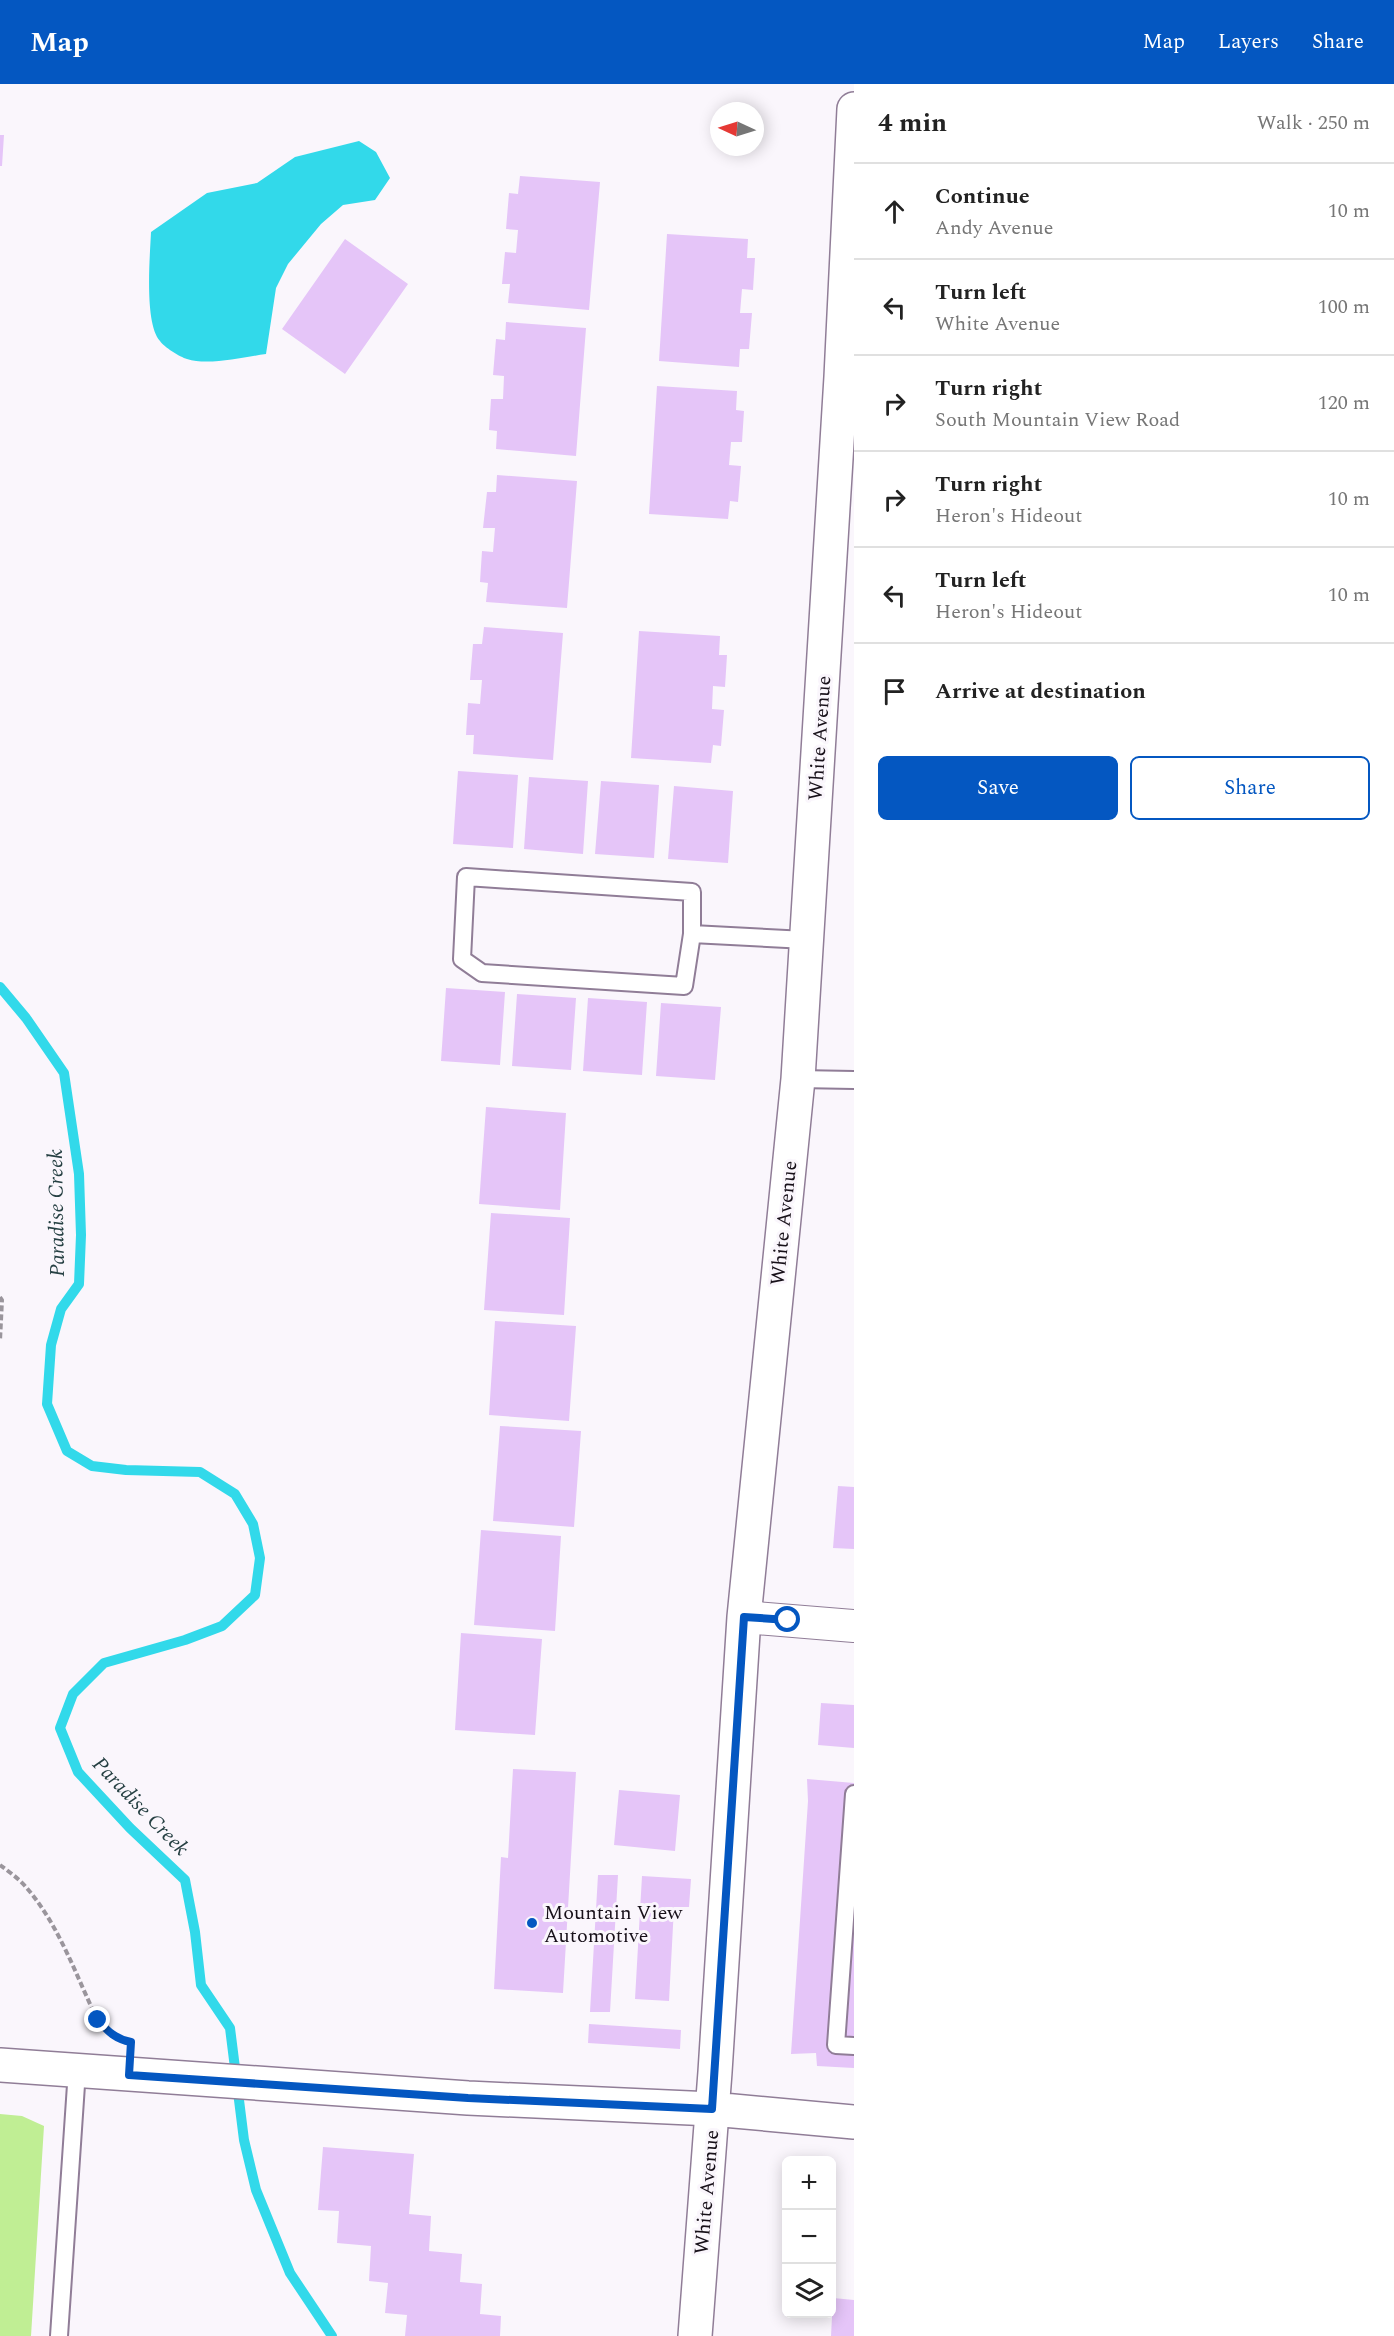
<!DOCTYPE html>
<html lang="en">
<head>
<meta charset="utf-8">
<style>
  :root { --surface:#fff; --page:#f2f2f2; --text:#222; --muted:#767676; --line:#e0e0e0; --accent:#0457c1 }
  body { margin:0; font-family:Spectral,serif; background:var(--page); color:var(--text) }
  .controls { position:absolute; right:18px; bottom:18px; display:grid; overflow:hidden; border-radius:9px; box-shadow:0 3px 15px #0003 }
  .controls button { width:54px; height:54px; display:grid; place-items:center; padding:0; border:0; border-bottom:2px solid var(--line); background:var(--surface); color:var(--text); font:30px sans-serif }
  .compass { position:absolute; left:710px; top:18px; width:54px; height:54px; border-radius:50%; background:var(--surface); box-shadow:0 3px 15px #0003; rotate:274deg }
  .stop { position:absolute; width:18px; height:18px; margin:-14px; border:4px solid #0457c1; border-radius:50%; background:#fff }
  .stop.end { background:#0457c1; border-color:#fff; box-shadow:0 2px 6px #0008 }
  .list { margin:0; padding:0; list-style:none }
  h2 { display:flex; justify-content:space-between; align-items:center; height:78px; margin:0; padding:0 24px; font-size:26px }
  h2 small { font-size:20px; font-weight:400; color:var(--muted) }
  .list li { display:grid; grid-template-columns:39px 1fr auto; gap:18px; align-items:center; box-sizing:border-box; height:96px; padding:0 24px; border-top:2px solid var(--line) }
  .list b { display:block; font-size:22px; white-space:nowrap }
  .list p { margin:0; font-size:20px; white-space:nowrap; color:var(--muted) }
  .list em { font-size:20px; font-style:normal; color:var(--muted) }
  .actions { display:flex; gap:12px; padding:18px 24px }
  .actions a { flex:1; padding:14px 0; border:2px solid var(--accent); border-radius:9px; text-align:center; font-size:21px; color:var(--accent) }
  .actions .main { background:var(--accent); color:#fff }
  .icon { flex:none; width:33px; height:33px; fill:none; stroke:currentColor; stroke-width:2; stroke-linecap:round; stroke-linejoin:round }
  .map { position:relative; flex:none; width:854px; height:2252px; overflow:hidden }
  header { display:flex; align-items:center; gap:36px; box-sizing:border-box; height:84px; padding:0 30px; background:var(--accent); color:#fff }
  header strong { font-size:28px }
  nav { display:flex; gap:33px; margin-inline-start:auto; font-size:21px }
  main { display:flex }
  aside { flex:1; background:var(--surface) }
  .map>svg:first-child { display:block }
  .green { fill:#c0ee94 }
  .water { fill:#32d9ea }
  .lines { fill:none; stroke-linecap:round; stroke-linejoin:round }
  .stream { stroke:#32d9ea; stroke-width:10 }
  .building { fill:#e5c5f8 }
  .service-casing { stroke:#907d97; stroke-width:20 }
  .minor-casing { stroke:#907d97; stroke-width:34 }
  .tertiary-casing { stroke:#907d97; stroke-width:36 }
  .path { stroke:#9a959c; stroke-width:4; stroke-dasharray:6 3; stroke-linecap:butt }
  .service { stroke:#fff; stroke-width:16 }
  .minor { stroke:#fff; stroke-width:32 }
  .tertiary { stroke:#fff; stroke-width:33 }
  .route { stroke:#0457c1; stroke-width:8 }
  .poi-dot { fill:#0457c1; stroke:#faf6fc; stroke-width:2 }
  .labels { text-anchor:middle; stroke-width:6; stroke-linejoin:round; paint-order:stroke }
  .street-label { font-size:20px; fill:#171019; stroke:#faf6fc }
  .poi-label { font-size:20px; fill:#171019; stroke:#faf6fc; text-anchor:start }
  .water-label { font-size:21px; font-style:italic; fill:#264043; stroke:#faf6fc }
</style>
</head>
<body>
<header>
<strong>Map</strong>
<nav><a>Map</a><a>Layers</a><a>Share</a></nav>
</header>
<main>
<div class="map">
<svg width="854" height="2252" viewBox="0 0 854 2252">
  <rect width="100%" height="100%" fill="#faf6fc"/>
  <path class="green" d="M0,2030L22,2032L44,2042L31,2252H0Z"/>
  <path class="water" d="M359,57L376,68L390,94L375,116L343,121L321,140L288,180L276,204L266,270C244,273 208,282 187,275C180,273 164,263 160,257C144,239 150,172 151,148L207,109L257,99L295,73Z"/>
  <g class="lines">
    <path class="stream" d="M0,903L26,934L64,989L79,1090L81,1151L79,1200L61,1225L51,1261L47,1320L67,1367L92,1382L126,1386L200,1388L235,1410L253,1440L260,1474L255,1511L222,1542L185,1556L104,1579L73,1610L60,1644L78,1688L130,1744L185,1796L195,1848L201,1901L230,1944L244,2056L256,2106L290,2189L332,2252"/>
  </g>
  <path class="building" d="M0,51H4L2,82H0Z
    M520,92L600,98L589,226L508,219L510,200H502L505,168L516,169L518,146L506,145L509,109L518,110Z
    M667,150L748,155L747,174H755L753,206L742,205L740,229H752L749,265H740L739,283L659,277Z
    M345,155L408,200L345,290L282,245Z
    M506,238L586,244L576,372L496,365L497,347L489,346L491,315H503L504,292L493,291L496,255L505,256Z
    M657,302L737,307L736,326L744,327L742,358H731L729,381L741,382L738,418L730,417L728,435L649,430Z
    M497,391L577,397L567,524L486,518L488,499L480,498L482,467L493,468L495,444H483L487,408H496Z
    M484,543L563,549L553,676L473,670L474,651H466L468,619L480,620L482,596H470L473,560H482Z
    M639,547L720,552L719,571H727L725,603L713,602L712,625L724,626L721,662L713,661L711,679L631,674Z
    M458,687L518,691L513,764L453,760Z
    M529,693L588,697L583,770L524,765Z
    M601,697L659,701L654,774L595,770Z
    M674,702L733,707L728,779L668,775Z
    M446,904L505,908L500,981L441,977Z
    M517,910L576,914L571,986L512,982Z
    M588,914L647,918L642,991L583,987Z
    M661,919L721,923L715,996L656,992Z
    M486,1023L566,1029L560,1126L479,1120Z
    M491,1129L570,1134L564,1231L484,1226Z
    M495,1237L576,1242L569,1337L489,1331Z
    M500,1342L581,1347L574,1443L493,1437Z
    M838,1402L854,1403V1465L833,1464Z
    M481,1446L561,1452L555,1547L474,1541Z
    M461,1549L542,1555L535,1651L455,1646Z
    M821,1619L854,1621V1664L818,1661Z
    M513,1685L576,1688L563,1909L494,1905L501,1773L508,1774Z
    M807,1695L854,1699V1984L817,1982L816,1969L791,1970L808,1717Z
    M619,1706L680,1711L675,1767L614,1761Z
    M598,1791H618L610,1928H590Z
    M642,1792L691,1795L689,1823H674L669,1917L635,1915Z
    M589,1940L681,1946L680,1965L588,1959Z
    M323,2063L414,2070L409,2130L431,2132L429,2167L462,2170L460,2198L482,2200L480,2230L501,2232L500,2252H405L407,2231L385,2229L388,2199L369,2197L371,2162L337,2159L339,2127L318,2126Z
    M833,2214L854,2216V2252H831Z"/>
  <g class="lines">
    <defs>
      <path id="service" d="M692,850V808L466,793L462,875L482,889L684,902L692,850L806,856
        M798,995L854,996
        M854,1710L836,1961L854,1962
        M59,2252L77,1986"/>
      <path id="minor" d="M744,1533L854,1542"/>
      <path id="tertiary" d="M0,1981L468,2014L712,2025L854,2038
        M695,2252L715,1988L744,1533L798,995L841,293L854,25"/>
    </defs>
    <use href="#service" class="service-casing"/>
    <use href="#minor" class="minor-casing"/>
    <use href="#tertiary" class="tertiary-casing"/>
    <path class="path" d="M0,1213L2,1216L0,1257
      M0,1781C8,1787 18,1794 25,1802C59,1840 76,1892 98,1937L108,1948L119,1955"/>
    <use href="#service" class="service"/>
    <use href="#minor" class="minor"/>
    <use href="#tertiary" class="tertiary"/>
  </g>
  <g class="lines">
    <path class="route" d="M98,1936C108,1948 116,1955 131,1958L129,1991L468,2014L712,2025L744,1533L788,1536"/>
  </g>
  <circle class="poi-dot" cx="532" cy="1839" r="6"/>
  <g class="labels">
    <g class="street-label">
      <text transform="translate(819 654) rotate(-86)" y="7">White Avenue</text>
      <text transform="translate(783 1139) rotate(-84)" y="7">White Avenue</text>
      <text transform="translate(706 2108) rotate(-85)" y="7">White Avenue</text>
    </g>
    <g class="poi-label">
      <text x="544" y="1835">Mountain View<tspan x="544" dy="23">Automotive</tspan></text>
    </g>
    <g class="water-label">
      <text transform="translate(56 1129) rotate(-91)" y="7">Paradise Creek</text>
      <text transform="translate(141 1722) rotate(46)" y="7">Paradise Creek</text>
    </g>
  </g>
</svg>
<div class="controls">
<button>+</button>
<button>−</button>
<button><svg class="icon" aria-label="layers" viewBox="0 0 24 24"><path d="M12 4l9 5-9 5-9-5zM3 14l9 5 9-5"/></svg></button>
</div>
<svg class="compass" viewBox="-18 -18 36 36"><path d="M0-13l5 13h-10z" fill="#e53935"/><path d="M0 13l5-13h-10z" fill="#767676"/></svg>
<div class="stop" style="left:788px;top:1536px"></div>
<div class="stop end" style="left:98px;top:1936px"></div>
</div>
<aside>
<h2>4 min<small>Walk · 250 m</small></h2>
<ul class="list">
<li><svg class="icon" aria-label="ahead" viewBox="0 0 24 24"><path d="M12 20V5M6 11l6-6 6 6"/></svg><div><b>Continue</b><p>Andy Avenue</p></div><em>10 m</em></li>
<li><svg class="icon" aria-label="left" viewBox="0 0 24 24"><path d="M17 20v-9H6M10 6l-5 5 5 5"/></svg><div><b>Turn left</b><p>White Avenue</p></div><em>100 m</em></li>
<li><svg class="icon" aria-label="right" viewBox="0 0 24 24"><path d="M7 20v-9h11M14 6l5 5-5 5"/></svg><div><b>Turn right</b><p>South Mountain View Road</p></div><em>120 m</em></li>
<li><svg class="icon" aria-label="right" viewBox="0 0 24 24"><path d="M7 20v-9h11M14 6l5 5-5 5"/></svg><div><b>Turn right</b><p>Heron's Hideout</p></div><em>10 m</em></li>
<li><svg class="icon" aria-label="left" viewBox="0 0 24 24"><path d="M17 20v-9H6M10 6l-5 5 5 5"/></svg><div><b>Turn left</b><p>Heron's Hideout</p></div><em>10 m</em></li>
<li><svg class="icon" aria-label="arrive" viewBox="0 0 24 24"><path d="M6 21V4h12l-3 4 3 4H6"/></svg><div><b>Arrive at destination</b></div></li>
</ul>
<div class="actions"><a class="main">Save</a><a>Share</a></div>
</aside>
</main>
</body>
</html>
